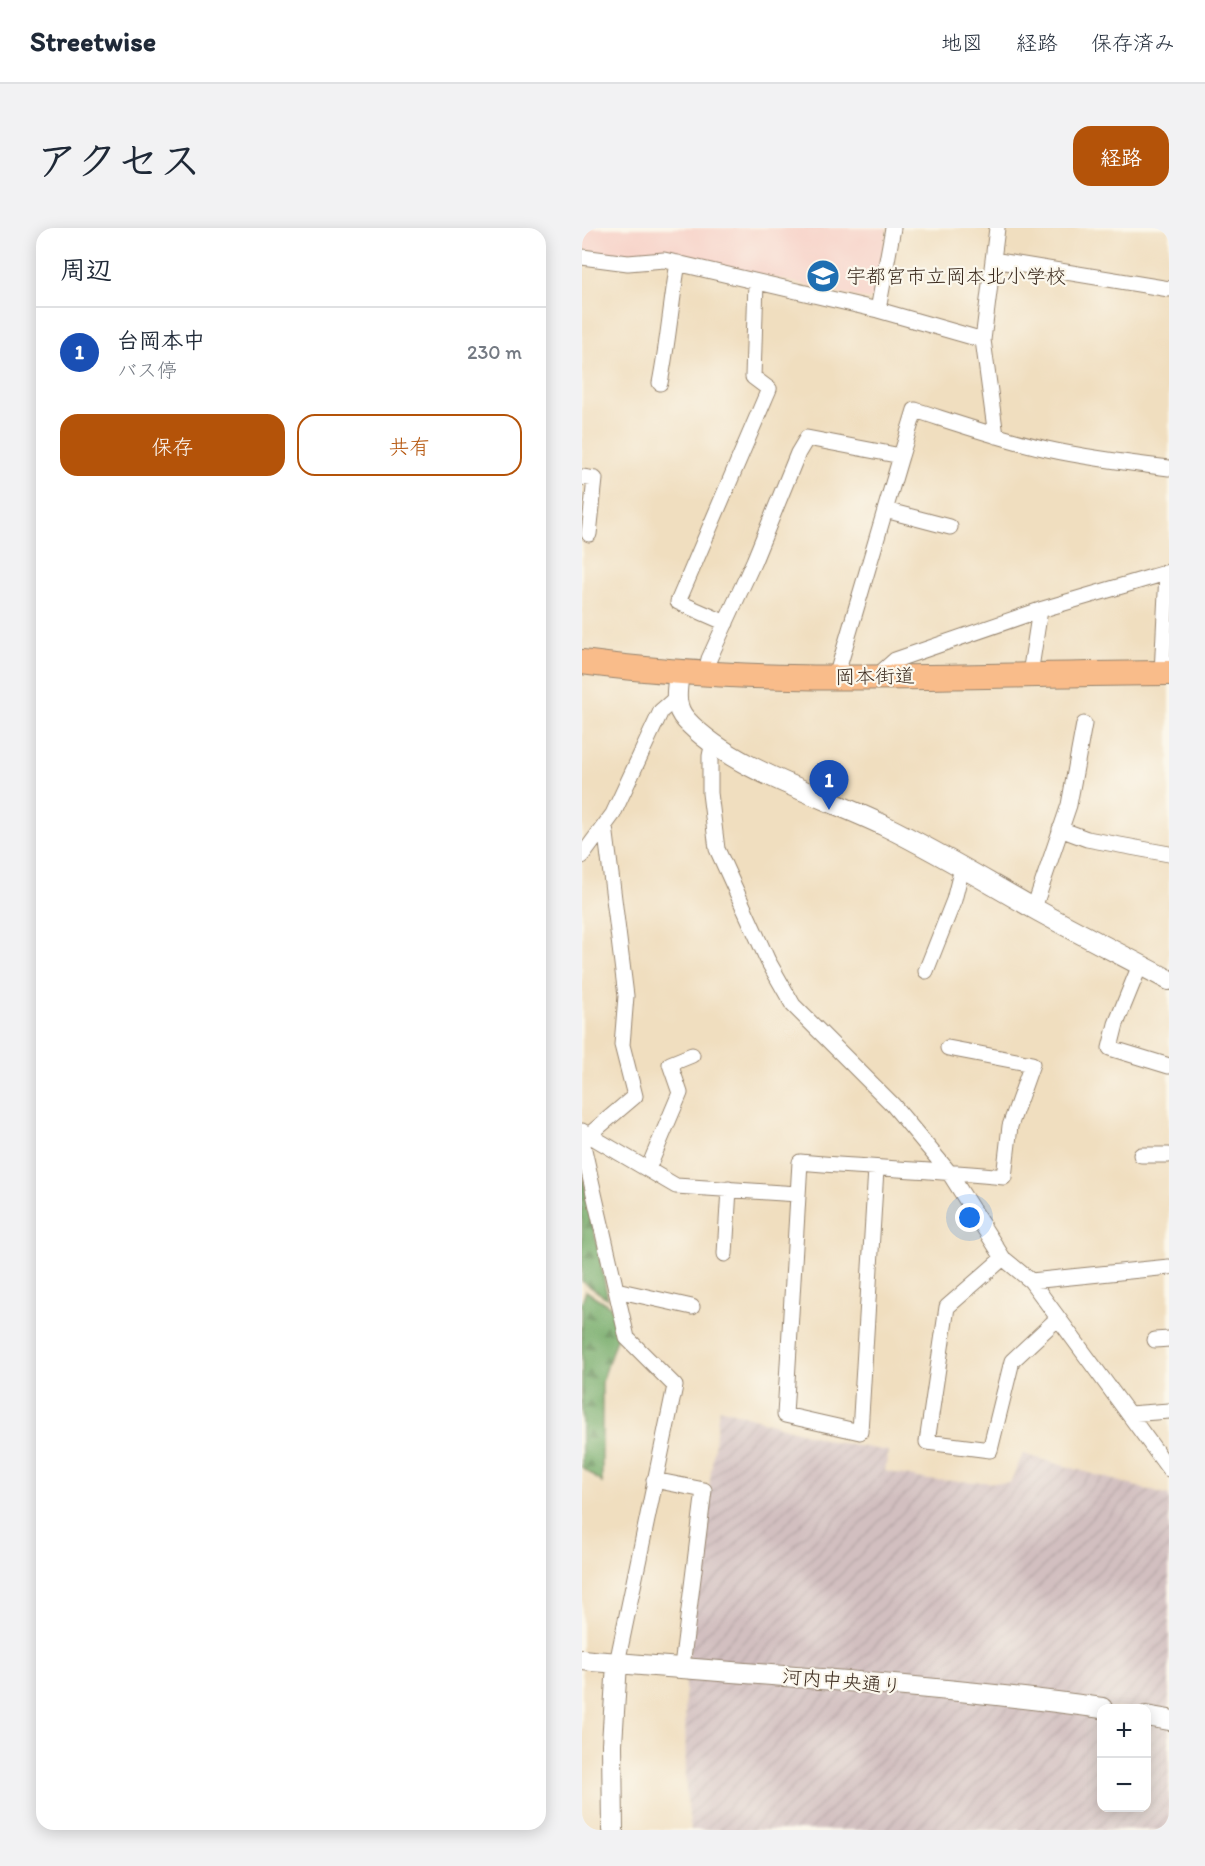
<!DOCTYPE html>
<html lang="ja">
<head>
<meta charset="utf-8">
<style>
  :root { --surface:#fff; --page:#f2f2f3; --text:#1f2937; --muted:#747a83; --line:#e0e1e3; --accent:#b45309 }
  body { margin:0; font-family:Itim,"Klee One",sans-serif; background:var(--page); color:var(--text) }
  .controls { position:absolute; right:18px; bottom:18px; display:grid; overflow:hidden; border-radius:12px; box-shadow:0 3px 15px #0003 }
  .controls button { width:54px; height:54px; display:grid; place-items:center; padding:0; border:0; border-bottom:2px solid var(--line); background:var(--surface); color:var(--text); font:30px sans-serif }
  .you { position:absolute; left:388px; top:990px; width:21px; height:21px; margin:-15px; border:4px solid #fff; border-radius:50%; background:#1a73e8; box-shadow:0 0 0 9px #1a73e833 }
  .badge { display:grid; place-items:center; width:39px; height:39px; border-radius:50%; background:var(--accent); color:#fff; font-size:20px; font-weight:700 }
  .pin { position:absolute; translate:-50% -50px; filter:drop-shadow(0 2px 3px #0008) }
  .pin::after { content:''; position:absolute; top:32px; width:21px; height:18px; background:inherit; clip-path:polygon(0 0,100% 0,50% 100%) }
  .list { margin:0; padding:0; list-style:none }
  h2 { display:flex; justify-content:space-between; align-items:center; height:78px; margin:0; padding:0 24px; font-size:26px }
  h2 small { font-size:20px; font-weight:400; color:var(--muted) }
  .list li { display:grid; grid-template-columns:39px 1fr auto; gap:18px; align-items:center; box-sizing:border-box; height:90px; padding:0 24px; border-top:2px solid var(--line) }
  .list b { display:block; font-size:22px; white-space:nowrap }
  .list p { margin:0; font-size:20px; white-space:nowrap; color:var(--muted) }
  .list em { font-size:20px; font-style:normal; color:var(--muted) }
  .actions { display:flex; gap:12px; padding:18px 24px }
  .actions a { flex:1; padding:14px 0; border:2px solid var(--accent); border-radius:18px; text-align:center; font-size:21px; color:var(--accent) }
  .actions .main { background:var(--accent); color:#fff }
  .map { position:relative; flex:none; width:587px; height:1602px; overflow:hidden; border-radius:18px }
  header { display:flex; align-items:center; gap:36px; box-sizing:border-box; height:84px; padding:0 30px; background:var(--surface); border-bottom:2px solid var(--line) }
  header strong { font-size:28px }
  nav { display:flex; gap:33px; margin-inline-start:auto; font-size:21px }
  .intro { display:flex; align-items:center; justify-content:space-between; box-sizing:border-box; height:144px; padding:0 36px }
  h1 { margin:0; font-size:42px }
  .button { padding:15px 27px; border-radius:18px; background:var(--accent); color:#fff; font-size:21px; font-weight:700 }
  main { display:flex; gap:36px; padding:0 36px }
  aside { flex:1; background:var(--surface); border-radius:18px; box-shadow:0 3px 15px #0003 }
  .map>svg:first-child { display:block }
  .built { fill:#f7d1c7 }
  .industrial { fill:url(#industrial-furrows); fill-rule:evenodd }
  .forest { fill:url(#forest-firs); stroke:#576a43; stroke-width:1.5 }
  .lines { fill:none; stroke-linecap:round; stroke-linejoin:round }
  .minor-casing { stroke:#96846e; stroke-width:17 }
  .tertiary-casing { stroke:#96846e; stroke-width:22 }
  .primary-casing { stroke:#96846e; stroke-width:26 }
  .minor { stroke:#fff; stroke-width:15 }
  .tertiary { stroke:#fff; stroke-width:20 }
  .primary { stroke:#f9bc8a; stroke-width:24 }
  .labels { text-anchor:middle; stroke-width:4.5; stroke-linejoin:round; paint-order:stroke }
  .poi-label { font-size:20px; fill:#3b2a1e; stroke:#fbf7ec; text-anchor:start }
  .street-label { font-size:20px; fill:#3b2a1e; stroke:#fbf7ec }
</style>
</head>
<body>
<header>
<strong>Streetwise</strong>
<nav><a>地図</a><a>経路</a><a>保存済み</a></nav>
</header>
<div class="intro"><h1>アクセス</h1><a class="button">経路</a></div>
<main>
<aside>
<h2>周辺<small></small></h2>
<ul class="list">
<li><span class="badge" style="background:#1a4fb4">1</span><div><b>台岡本中</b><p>バス停</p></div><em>230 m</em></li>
</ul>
<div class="actions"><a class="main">保存</a><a>共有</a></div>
</aside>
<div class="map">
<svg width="587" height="1602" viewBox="0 0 587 1602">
  <defs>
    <pattern id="industrial-furrows" width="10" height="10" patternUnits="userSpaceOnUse" patternTransform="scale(1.5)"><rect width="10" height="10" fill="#d2bfc0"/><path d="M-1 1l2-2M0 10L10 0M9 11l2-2" fill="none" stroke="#b5a4a5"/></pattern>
    <pattern id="forest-firs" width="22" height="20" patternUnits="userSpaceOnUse" patternTransform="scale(1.5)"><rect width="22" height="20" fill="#73aa68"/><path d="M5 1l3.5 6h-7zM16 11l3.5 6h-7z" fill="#608b55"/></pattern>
  </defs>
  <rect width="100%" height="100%" fill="#fbf7ec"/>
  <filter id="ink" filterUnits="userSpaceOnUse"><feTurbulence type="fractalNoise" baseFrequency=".0167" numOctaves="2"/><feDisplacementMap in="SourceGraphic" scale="12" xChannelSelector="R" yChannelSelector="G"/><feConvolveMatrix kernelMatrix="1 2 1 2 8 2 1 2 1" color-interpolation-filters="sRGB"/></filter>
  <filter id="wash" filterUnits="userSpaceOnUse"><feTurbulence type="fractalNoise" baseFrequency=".008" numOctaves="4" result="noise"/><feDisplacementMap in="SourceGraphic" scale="24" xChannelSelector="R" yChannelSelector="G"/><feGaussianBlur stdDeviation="1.35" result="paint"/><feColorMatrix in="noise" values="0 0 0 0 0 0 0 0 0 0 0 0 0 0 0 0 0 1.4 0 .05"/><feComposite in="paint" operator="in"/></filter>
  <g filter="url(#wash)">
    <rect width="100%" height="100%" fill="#f0debf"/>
    <path class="built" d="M0,0H305L294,67L287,72L80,24L43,30L0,22Z"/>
    <path class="industrial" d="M137,1180L252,1214L306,1223L303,1243L346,1252L428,1255L441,1226L587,1268V1602H109L104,1565L103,1453ZM520,1480H564V1580H520Z"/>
    <path class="forest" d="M0,943L26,1071L0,1053Z
      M4,1063L29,1079L36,1105L20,1154V1255L0,1239V1075Z"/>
  </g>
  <g filter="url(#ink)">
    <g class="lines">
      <defs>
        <path id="minor" d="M0,29L46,35L82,32L296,82L401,112
          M411,32L587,61
          M296,82L311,0
          M78,155C86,115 89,75 96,35
          M414,208L401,112L415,0
          M0,249L13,251L7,306
          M303,282L368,299
          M144,395L96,374L187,161L171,149L174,54
          M580,445L585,345
          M448,446L458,382
          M123,447L127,431L172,333L216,225L225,210L319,228L333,182C377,196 420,211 465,221C505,230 546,235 587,240
          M254,449L319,228
          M294,449L313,432L458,382L587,344
          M131,514L128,528V565L135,621L186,733L211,777L311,877L366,943L421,1030L449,1053L587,1241
          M478,601L505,611L587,626
          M0,628L31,586L79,483L94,470
          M452,680L487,577L502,496
          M558,737L534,796L528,820L587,838
          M344,743L372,672L380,640
          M0,903L94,958L216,966
          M7,907L53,868L40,817L44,768L23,598
          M0,913L45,1110L93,1158L35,1435
          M559,927H587
          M66,941L98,865L88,836L110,827
          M294,941L278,1204L203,1187L218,934C286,940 354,942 422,949L428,898L450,836L366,820
          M143,1026L147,961
          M421,1030L365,1079L345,1214L408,1222L430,1133L476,1090
          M449,1053L587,1039
          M34,1062L110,1079
          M573,1112L587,1111
          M547,1186L587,1183
          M72,1252L122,1262L100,1438"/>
        <path id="tertiary" d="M97,445C95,462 91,478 104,492C150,542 242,568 303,598C354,623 402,652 451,680C496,705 542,728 587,752
          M0,1432C173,1447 348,1456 520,1480
          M564,1488L587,1492
          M31,1602L30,1516L35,1435"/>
        <path id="primary" d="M0,434C194,460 392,446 587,445"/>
      </defs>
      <use href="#minor" class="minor-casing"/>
      <use href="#tertiary" class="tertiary-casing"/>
      <use href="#primary" class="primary-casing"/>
      <use href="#minor" class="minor"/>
      <use href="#tertiary" class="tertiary"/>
      <use href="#primary" class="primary"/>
    </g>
  </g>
  <defs>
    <symbol id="school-disc" viewBox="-11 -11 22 22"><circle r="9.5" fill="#1f6fb2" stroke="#fbf7ec"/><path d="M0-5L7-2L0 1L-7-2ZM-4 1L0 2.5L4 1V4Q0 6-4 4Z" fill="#fff"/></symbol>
  </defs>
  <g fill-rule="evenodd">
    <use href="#school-disc" x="222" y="29" width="38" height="38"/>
  </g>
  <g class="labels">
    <g class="poi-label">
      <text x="264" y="55">宇都宮市立岡本北小学校</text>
    </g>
    <g class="street-label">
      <text transform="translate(293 448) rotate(-1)" y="7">岡本街道</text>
      <text transform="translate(260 1453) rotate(5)" y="7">河内中央通り</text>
    </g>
  </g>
</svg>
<div class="controls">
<button>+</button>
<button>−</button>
</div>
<div class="you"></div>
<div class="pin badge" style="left:247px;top:582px;background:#1a4fb4">1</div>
</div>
</main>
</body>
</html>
